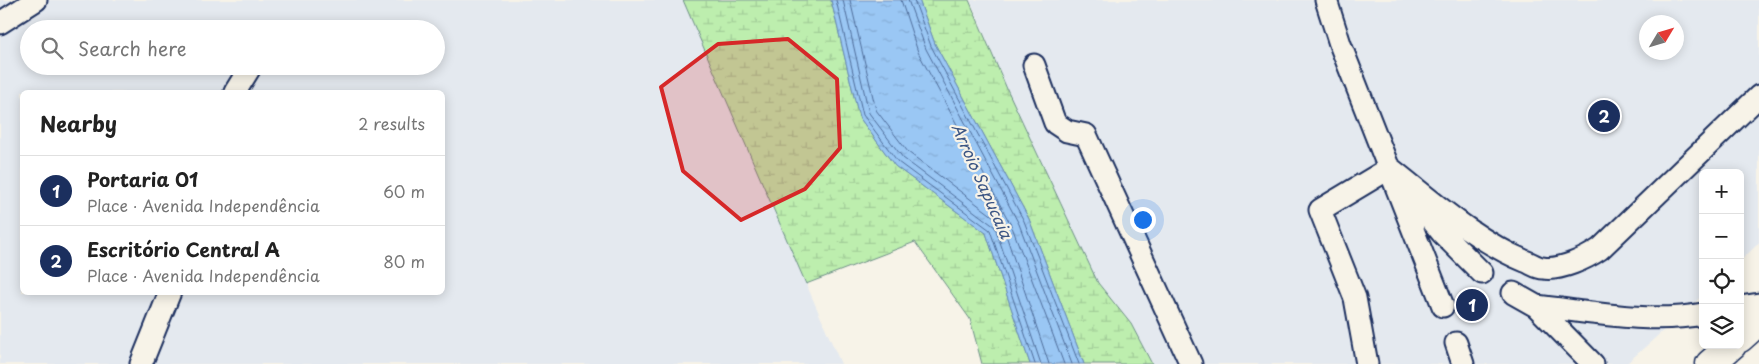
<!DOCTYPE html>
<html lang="en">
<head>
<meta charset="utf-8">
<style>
  :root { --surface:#fff; --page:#f2f2f2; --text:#222; --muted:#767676; --line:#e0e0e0; --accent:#1b2f5e }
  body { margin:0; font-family:"Playpen Sans",sans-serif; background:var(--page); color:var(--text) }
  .controls { position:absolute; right:15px; bottom:15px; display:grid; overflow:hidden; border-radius:8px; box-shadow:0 2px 12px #0003 }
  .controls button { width:45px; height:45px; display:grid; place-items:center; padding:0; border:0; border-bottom:1px solid var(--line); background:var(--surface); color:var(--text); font:25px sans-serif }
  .compass { position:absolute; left:1639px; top:15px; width:45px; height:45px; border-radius:50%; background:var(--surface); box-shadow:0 2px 12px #0003; rotate:52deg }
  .you { position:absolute; left:1142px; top:219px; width:18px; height:18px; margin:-12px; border:4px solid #fff; border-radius:50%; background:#1a73e8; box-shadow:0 0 0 8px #1a73e833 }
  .badge { display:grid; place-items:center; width:32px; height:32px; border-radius:50%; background:var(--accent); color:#fff; font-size:16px; font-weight:700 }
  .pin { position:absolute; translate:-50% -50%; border:2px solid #fff; box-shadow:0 1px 5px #0006 }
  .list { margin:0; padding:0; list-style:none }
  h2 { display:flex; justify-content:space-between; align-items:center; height:65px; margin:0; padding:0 20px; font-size:21px }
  h2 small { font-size:16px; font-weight:400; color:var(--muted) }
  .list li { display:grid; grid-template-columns:32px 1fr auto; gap:15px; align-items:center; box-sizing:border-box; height:70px; padding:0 20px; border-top:1px solid var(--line) }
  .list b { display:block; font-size:19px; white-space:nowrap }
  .list p { margin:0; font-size:16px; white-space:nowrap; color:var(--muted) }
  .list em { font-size:16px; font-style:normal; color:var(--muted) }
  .icon { flex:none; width:28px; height:28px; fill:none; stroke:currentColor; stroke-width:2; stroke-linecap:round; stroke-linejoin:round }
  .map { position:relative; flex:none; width:1759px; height:364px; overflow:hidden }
  .search { position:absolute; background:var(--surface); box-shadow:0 2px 12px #0003; left:20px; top:20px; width:425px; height:55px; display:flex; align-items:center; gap:12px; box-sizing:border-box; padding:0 18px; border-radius:28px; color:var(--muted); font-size:19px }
  .panel { position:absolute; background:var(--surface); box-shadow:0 2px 12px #0003; left:20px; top:90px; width:425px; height:205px; border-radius:8px }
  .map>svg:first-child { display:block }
  .built { fill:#e4e9ef; fill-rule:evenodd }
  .wetland { fill:url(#wetland-marsh); stroke:#6c8e86 }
  .water { fill:url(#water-ripples); stroke:#678ab8 }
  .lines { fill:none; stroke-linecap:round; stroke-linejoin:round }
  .shore { stroke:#4e6c9a; stroke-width:1 }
  .lane-casing { stroke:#1b2f5e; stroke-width:25 }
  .secondary-casing { stroke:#1b2f5e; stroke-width:31 }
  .lane { stroke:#f7f3e8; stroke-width:21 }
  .secondary { stroke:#f7f3e8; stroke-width:28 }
  .marked { fill:#d62828; fill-opacity:0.2; stroke:#d62828; stroke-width:4; stroke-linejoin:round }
  .labels { text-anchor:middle; stroke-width:4.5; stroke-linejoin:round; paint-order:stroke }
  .water-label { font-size:16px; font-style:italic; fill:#3b5584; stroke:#f7f3e8 }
</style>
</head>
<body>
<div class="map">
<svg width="1759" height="364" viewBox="0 0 1759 364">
  <defs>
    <pattern id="wetland-marsh" width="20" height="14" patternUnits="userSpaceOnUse" patternTransform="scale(1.25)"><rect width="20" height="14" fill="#bdeeae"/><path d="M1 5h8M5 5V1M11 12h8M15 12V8" fill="none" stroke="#a2cc98"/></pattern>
    <pattern id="water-ripples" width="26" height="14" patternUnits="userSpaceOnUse" patternTransform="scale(1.25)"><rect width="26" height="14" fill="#9ac7f4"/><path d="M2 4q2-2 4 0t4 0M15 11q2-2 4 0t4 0" fill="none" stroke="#84abd4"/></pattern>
  </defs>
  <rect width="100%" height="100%" fill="#f7f3e8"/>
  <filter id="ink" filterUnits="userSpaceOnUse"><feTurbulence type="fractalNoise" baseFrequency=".02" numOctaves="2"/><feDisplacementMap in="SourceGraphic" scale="10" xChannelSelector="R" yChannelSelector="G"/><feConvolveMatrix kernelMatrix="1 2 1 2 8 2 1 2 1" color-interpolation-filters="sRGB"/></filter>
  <g filter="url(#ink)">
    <path class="built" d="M0,0H683L841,364H0ZM29,29H436V66H29ZM22,92H442V292H22Z
      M970,0H1759V243L1740,261V173H1703V295L1626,364H1152L1131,324L1098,283L1007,89ZM1646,22H1676V52H1646Z"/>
    <path class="wetland" d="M683,0H831L859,117L895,166L986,233L1030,364H982L970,319L915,242L806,284Z
      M919,0H969L1007,89L1098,283L1131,324L1152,364H1084L1029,219L935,44Z"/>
    <path class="water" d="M831,0H919L935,44L1029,219L1084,364H1030L986,233L895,166L859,117Z"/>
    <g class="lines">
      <path class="shore" d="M836,0L863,115L898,162L990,230L1035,364
        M843,0L869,113L903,158L995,227L1041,364
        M850,0L876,110L908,152L1002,223L1049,364
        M901,0L918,52L1012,227L1064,364
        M908,0L926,49L1019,224L1072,364
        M914,0L931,46L1024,221L1079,364"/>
      <defs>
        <path id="lane" d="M1326,0L1340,44L1443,306
          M0,23L36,0
          M1034,65L1055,123L1067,131L1086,135L1191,364
          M235,92L251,66
          M1390,168C1432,201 1476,241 1525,261C1531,263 1537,268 1543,268C1560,271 1587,258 1600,249L1759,96
          M1412,196L1442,233L1482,273
          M1513,293L1536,306L1593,364
          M1536,306C1590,312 1649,324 1703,314
          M1740,307L1759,304
          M1456,343L1463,364
          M141,364L170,292
          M1367,364L1355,298L1320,210L1390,168"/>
        <path id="secondary" d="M1740,338L1759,321
          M1710,364L1732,345"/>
      </defs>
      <use href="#lane" class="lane-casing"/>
      <use href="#secondary" class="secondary-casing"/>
      <use href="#lane" class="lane"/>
      <use href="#secondary" class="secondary"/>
    </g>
  </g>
  <path class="marked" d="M788,39L837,79L840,148L805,189L741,220L683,171L661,87L718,44Z"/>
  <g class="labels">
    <g class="water-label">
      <text transform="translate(982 181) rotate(66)" y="6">Arroio Sapucaia</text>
    </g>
  </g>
</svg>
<div class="controls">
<button>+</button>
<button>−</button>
<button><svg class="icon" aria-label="locate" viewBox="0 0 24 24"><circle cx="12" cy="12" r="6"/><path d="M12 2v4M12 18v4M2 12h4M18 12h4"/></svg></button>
<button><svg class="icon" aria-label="layers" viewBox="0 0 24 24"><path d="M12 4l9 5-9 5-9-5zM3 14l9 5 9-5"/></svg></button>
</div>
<svg class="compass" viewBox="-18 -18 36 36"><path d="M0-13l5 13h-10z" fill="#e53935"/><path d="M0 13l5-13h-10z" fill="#767676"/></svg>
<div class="you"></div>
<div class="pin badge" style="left:1472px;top:305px">1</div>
<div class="pin badge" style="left:1604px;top:116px">2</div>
<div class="search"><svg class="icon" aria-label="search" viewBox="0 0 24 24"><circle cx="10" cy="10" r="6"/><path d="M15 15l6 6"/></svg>Search here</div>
<section class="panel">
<h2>Nearby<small>2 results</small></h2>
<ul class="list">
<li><span class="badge">1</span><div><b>Portaria 01</b><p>Place · Avenida Independência</p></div><em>60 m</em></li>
<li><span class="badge">2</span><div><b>Escritório Central A</b><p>Place · Avenida Independência</p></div><em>80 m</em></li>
</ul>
</section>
</div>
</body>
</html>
